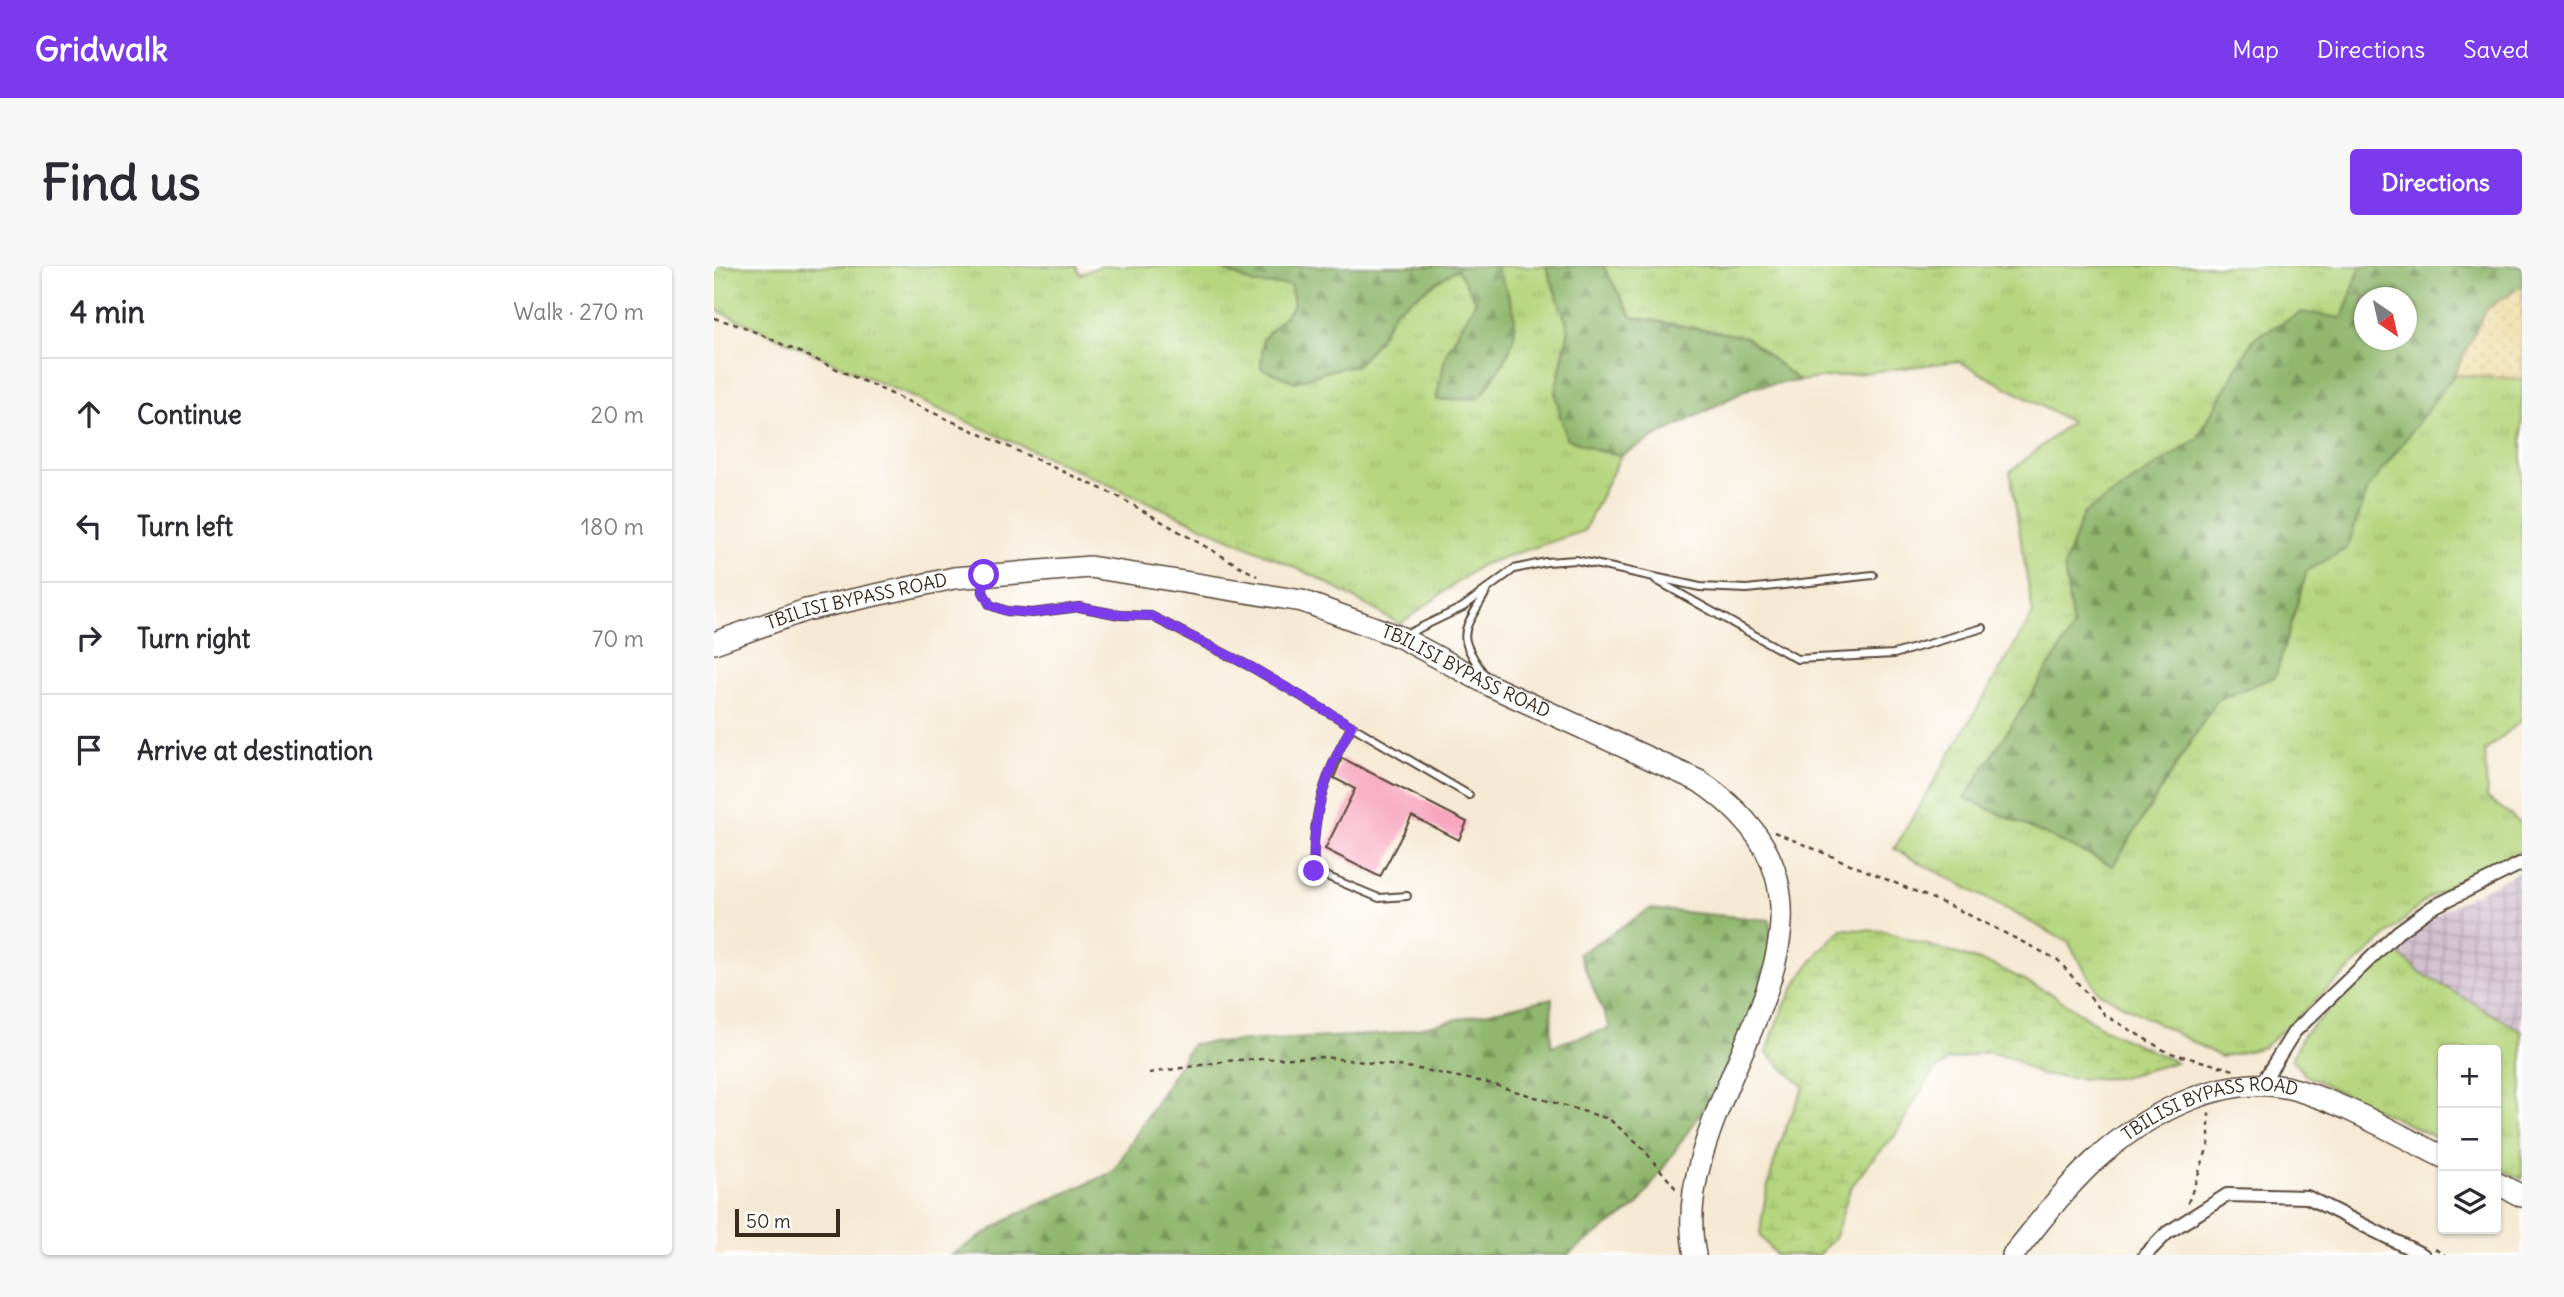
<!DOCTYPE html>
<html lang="en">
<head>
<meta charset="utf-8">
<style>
  :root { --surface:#fff; --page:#f7f7f7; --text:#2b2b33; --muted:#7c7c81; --line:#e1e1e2; --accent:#7c3aed }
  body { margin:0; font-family:Delius,sans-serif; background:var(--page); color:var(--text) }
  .controls { position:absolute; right:21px; bottom:21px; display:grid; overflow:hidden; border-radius:7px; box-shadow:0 2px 5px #0004 }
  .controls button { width:63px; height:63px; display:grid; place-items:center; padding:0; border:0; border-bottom:2px solid var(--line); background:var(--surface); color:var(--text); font:35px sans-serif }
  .compass { position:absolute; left:1640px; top:21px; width:63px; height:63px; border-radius:50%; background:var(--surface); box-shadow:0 2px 5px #0004; rotate:146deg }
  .scale { position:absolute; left:21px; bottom:18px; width:105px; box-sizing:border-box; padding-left:7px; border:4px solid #3b2a1e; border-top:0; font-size:19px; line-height:24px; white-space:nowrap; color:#3b2a1e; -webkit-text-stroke:5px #fff; paint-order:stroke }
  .stop { position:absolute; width:21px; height:21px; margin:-16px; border:5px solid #7c3aed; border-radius:50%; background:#fff }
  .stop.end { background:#7c3aed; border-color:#fff; box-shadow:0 2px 7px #0008 }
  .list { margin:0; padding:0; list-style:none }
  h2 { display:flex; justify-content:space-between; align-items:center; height:91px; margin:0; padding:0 28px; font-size:30px }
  h2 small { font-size:23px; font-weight:400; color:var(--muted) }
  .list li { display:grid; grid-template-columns:46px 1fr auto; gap:21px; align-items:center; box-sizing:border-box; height:112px; padding:0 28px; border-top:2px solid var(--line) }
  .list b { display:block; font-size:26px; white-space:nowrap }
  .list em { font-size:23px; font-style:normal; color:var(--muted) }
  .icon { flex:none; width:38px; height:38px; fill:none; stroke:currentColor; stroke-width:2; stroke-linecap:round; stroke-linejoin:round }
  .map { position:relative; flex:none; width:1808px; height:989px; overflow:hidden; border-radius:7px }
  header { display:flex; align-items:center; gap:42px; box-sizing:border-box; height:98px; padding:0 35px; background:var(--accent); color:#fff }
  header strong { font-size:33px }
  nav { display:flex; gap:38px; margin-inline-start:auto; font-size:24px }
  .intro { display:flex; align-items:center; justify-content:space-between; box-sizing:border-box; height:168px; padding:0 42px }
  h1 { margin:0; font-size:49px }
  .button { padding:18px 32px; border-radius:7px; background:var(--accent); color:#fff; font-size:24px; font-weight:700 }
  main { display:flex; gap:42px; padding:0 42px }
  aside { flex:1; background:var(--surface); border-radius:7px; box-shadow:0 2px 5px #0004 }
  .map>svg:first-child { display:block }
  .industrial { fill:url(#industrial-grid) }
  .grass { fill:url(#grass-tufts); stroke:#78804e; stroke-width:2; fill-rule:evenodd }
  .forest { fill:url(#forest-firs); stroke:#667046; stroke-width:2; fill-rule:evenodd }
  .wetland { fill:url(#wetland-marsh); stroke:#78804e; stroke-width:2 }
  .sand { fill:url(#sand-dots); stroke:#94825e; stroke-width:2 }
  .building { fill:#f8a6bf }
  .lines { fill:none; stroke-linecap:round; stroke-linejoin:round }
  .service-casing { stroke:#574739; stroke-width:10 }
  .minor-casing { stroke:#574739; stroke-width:16 }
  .trunk-casing { stroke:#574739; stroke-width:24 }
  .path { stroke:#574739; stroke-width:2.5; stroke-dasharray:5 5; stroke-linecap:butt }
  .service { stroke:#fff; stroke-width:6 }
  .minor { stroke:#fff; stroke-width:12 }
  .trunk { stroke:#fff; stroke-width:21 }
  .route { stroke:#7c3aed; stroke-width:9 }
  .labels { text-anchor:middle; stroke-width:5; stroke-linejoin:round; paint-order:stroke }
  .street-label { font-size:18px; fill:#3b2a1e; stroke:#fff }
</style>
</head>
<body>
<header>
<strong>Gridwalk</strong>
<nav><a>Map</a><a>Directions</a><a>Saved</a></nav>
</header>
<div class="intro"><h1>Find us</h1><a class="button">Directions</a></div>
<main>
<aside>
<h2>4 min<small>Walk · 270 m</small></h2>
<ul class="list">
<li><svg class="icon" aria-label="ahead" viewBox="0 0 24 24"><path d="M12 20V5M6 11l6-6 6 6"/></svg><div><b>Continue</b></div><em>20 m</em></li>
<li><svg class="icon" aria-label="left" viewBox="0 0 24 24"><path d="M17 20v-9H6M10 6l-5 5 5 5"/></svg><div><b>Turn left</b></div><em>180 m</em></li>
<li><svg class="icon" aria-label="right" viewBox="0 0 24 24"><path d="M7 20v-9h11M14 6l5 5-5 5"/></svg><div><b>Turn right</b></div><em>70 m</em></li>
<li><svg class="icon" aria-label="arrive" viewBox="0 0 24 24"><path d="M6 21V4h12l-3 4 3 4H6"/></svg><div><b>Arrive at destination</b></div></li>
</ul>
</aside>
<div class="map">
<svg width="1808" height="989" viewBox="0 0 1808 989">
  <defs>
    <pattern id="industrial-grid" width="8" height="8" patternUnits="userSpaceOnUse" patternTransform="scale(1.75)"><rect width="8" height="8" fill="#d0bdcc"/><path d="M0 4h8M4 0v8" fill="none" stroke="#aa9aa5"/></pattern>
    <pattern id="grass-tufts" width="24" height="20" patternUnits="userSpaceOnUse" patternTransform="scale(1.75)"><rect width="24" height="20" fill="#b5d67e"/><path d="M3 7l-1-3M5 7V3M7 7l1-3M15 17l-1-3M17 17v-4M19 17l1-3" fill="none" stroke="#9db86c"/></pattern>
    <pattern id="forest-firs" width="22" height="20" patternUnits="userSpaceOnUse" patternTransform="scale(1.75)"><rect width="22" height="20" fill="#90b76d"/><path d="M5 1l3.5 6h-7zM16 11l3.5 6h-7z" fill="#779559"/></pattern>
    <pattern id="wetland-marsh" width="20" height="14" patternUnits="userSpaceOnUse" patternTransform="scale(1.75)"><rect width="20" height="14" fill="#b5d67e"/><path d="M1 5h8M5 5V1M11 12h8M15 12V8" fill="none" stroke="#9db86c"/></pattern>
    <pattern id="sand-dots" width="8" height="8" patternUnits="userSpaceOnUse" patternTransform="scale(1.75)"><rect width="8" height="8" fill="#eeda9e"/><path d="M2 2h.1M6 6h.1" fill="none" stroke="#cdbb88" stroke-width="1.8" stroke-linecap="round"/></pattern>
  </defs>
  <rect width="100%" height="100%" fill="#fff"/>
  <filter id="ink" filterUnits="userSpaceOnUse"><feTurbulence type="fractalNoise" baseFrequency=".0143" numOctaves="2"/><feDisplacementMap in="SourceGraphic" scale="14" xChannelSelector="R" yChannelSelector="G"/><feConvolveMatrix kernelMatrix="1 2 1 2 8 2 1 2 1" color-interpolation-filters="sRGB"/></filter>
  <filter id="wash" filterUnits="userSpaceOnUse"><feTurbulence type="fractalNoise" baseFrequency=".00686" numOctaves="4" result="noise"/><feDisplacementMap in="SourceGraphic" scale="28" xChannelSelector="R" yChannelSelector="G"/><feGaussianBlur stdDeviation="1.57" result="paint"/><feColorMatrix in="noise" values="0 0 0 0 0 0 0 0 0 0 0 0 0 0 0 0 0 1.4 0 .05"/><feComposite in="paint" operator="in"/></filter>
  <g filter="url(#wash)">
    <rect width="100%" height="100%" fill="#f5e9d3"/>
    <path class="industrial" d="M1808,604V765L1707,707L1679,683L1730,644Z"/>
    <path class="grass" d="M0,0H362L366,8L387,0H502L540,18H577L580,40L549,73L581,115L617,104L643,99L663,76L681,44L743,2L762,35L732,88L723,134L766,132C806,72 812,68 781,0H832L855,63L841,127L882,184L907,189L870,265L767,299L686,358L600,310L0,43Z
      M889,0H1808V454L1771,485L1773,531L1808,558V585L1714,632L1550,781L1507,791L1384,726L1354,676L1180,583L1319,348L1296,206L1357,156L1244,95L1085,115L1032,71L918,51ZM1650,32H1692V74H1650Z
      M1679,683L1707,707L1808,765V913L1782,901V784H1729V875L1591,809L1578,793L1589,769Z"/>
    <path class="forest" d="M502,0H781C815,64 803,76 766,132L722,134L732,88L762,35L743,3L681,44L663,76L643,99L617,104L581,116L547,102L549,73L580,40L577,19L540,18Z
      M832,0H889L918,51L1032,71L1085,115L1038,121L907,189L882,184L852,172L841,127L855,63Z
      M1647,0H1808V20L1772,44L1740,109L1654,223L1633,282L1593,305L1561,411L1503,434L1399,600L1251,532L1359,363L1350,301L1369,248L1483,173L1540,72L1588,46L1628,52ZM1650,32H1692V74H1650Z
      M936,643L1056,654L1057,714L994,836L924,939L853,989H237L300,950L399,906L478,778L677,768L838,732L837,780L896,762L865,688Z"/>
    <path class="wetland" d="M1128,663L1168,665L1282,700L1336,727L1390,763L1462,796L1405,812L1370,813L1326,809L1297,792L1272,786L1233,795L1217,808L1180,871L1155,897L1136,923L1121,971L1104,989H1062L1046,970C1050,919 1067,868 1090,821L1053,787C1066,739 1091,696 1128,663Z"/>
    <path class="sand" d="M1808,20V113L1740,109L1772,44Z"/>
    <g id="blocks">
      <path class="building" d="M628,492L753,556L745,574L698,550L666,611L611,583L641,523L620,512Z"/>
    </g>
  </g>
  <g filter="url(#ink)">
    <use href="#blocks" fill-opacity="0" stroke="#574739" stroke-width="2"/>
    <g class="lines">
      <defs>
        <path id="service" d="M942,314L1083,393L1180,388L1269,362
          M269,315V326L276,339L293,345L318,347L365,341L406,349L437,350L539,402L755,529
          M691,369L749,341L800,303L832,296L862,294L986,321L1033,323L1159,309
          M770,408C740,366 750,366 772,326
          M638,460C611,507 597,550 600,605L665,632L693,630"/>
        <path id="minor" d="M1547,819L1580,766L1684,666L1717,642L1808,597
          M1431,989L1453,967L1513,929L1593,931L1709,989"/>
        <g id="trunk">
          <path id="s1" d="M0,377L92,344L240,312L376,301L588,335L686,371L779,421L985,515C1188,652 947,825 981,989"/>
          <path d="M1782,917L1808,930"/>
          <path id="s2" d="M1299,989C1327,955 1354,917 1388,888C1438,845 1515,804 1583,824C1634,839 1682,868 1729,891"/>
        </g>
      </defs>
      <use href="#service" class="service-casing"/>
      <use href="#minor" class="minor-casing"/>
      <use href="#trunk" class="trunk-casing"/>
      <path class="path" d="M0,52L30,61L403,230L543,310
        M1060,566L1243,643L1344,694L1391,749L1453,786L1520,804
        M435,807L521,794L609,791L700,802L774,817L895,853L926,879L963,924
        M1474,937L1495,878V847
        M1721,983L1731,989"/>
      <use href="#service" class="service"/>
      <use href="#minor" class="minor"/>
      <use href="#trunk" class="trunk"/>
    </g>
  </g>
  <g class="lines" filter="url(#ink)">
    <path class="route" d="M270,309L269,326L276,339L293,345L318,347L365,341L407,349L437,350L539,402L638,460C611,507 597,550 600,605"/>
  </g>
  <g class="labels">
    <g class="street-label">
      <text dy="6" stroke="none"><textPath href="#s1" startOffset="149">TBILISI BYPASS ROAD</textPath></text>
      <text dy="6" stroke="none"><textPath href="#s1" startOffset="779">TBILISI BYPASS ROAD</textPath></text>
      <text dy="6" stroke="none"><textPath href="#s2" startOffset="256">TBILISI BYPASS ROAD</textPath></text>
    </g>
  </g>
</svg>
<div class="controls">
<button>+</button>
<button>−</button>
<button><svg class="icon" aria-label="layers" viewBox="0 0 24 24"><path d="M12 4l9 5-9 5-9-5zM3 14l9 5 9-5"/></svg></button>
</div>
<svg class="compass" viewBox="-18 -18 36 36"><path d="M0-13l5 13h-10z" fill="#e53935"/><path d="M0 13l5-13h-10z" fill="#7c7c81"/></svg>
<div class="scale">50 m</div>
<div class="stop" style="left:270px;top:309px"></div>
<div class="stop end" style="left:600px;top:605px"></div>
</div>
</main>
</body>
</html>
